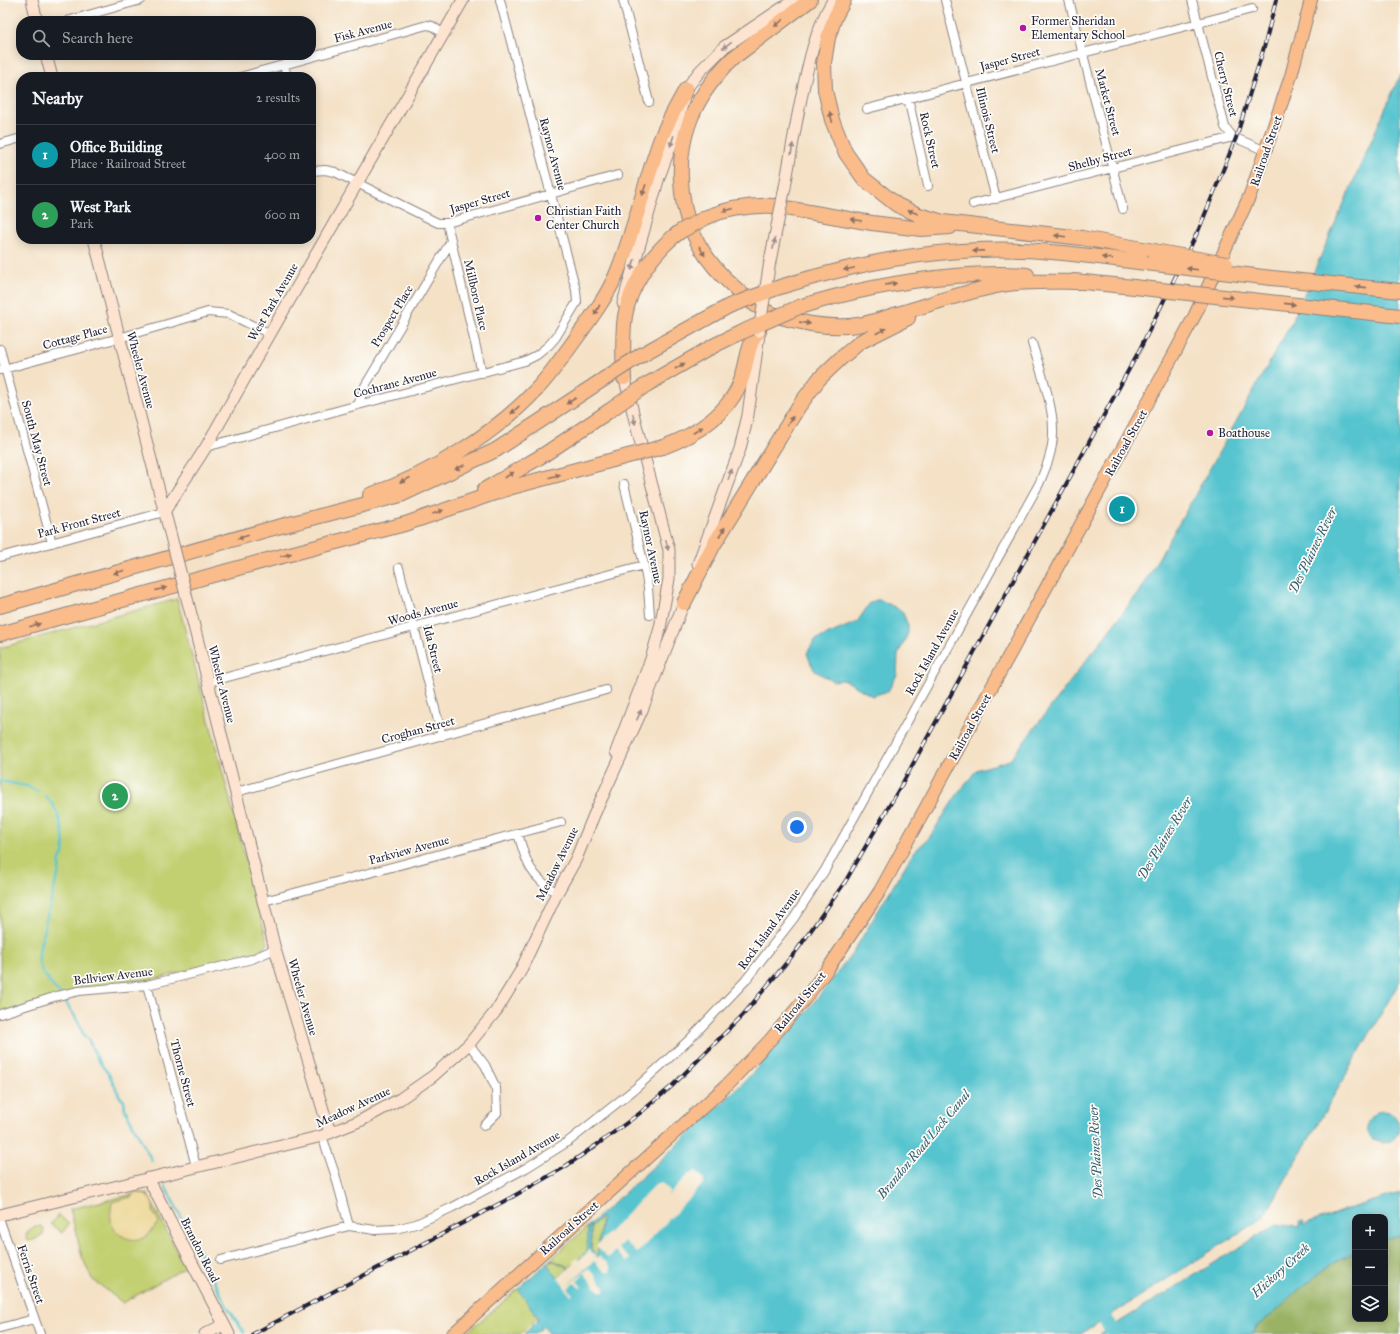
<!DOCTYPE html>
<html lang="en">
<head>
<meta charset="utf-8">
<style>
  :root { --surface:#171b24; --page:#20242c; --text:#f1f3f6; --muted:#9ea1a6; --line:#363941; --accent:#d690ce }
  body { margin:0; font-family:"IM FELL Great Primer",serif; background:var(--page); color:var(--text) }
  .controls { position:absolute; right:12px; bottom:12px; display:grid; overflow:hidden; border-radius:8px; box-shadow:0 2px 10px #0003 }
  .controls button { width:36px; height:36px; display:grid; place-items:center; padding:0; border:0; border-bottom:1px solid var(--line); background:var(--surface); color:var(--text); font:20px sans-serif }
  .you { position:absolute; left:797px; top:827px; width:14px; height:14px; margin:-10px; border:3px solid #fff; border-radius:50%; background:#1a73e8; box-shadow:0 0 0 6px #1a73e833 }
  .badge { display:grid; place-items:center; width:26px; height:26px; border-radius:50%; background:var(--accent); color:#fff; font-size:13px; font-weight:700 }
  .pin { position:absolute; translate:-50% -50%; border:2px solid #fff; box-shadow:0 1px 4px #0006 }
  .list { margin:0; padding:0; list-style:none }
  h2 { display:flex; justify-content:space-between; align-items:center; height:52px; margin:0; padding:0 16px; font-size:17px }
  h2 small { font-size:13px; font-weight:400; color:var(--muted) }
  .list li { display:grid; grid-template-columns:26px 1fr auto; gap:12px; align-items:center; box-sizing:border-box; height:60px; padding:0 16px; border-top:1px solid var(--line) }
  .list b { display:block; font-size:15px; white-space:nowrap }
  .list p { margin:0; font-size:13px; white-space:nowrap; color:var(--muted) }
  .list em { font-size:13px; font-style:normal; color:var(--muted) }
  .icon { flex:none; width:22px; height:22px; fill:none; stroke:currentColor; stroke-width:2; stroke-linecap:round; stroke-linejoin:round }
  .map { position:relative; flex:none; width:1400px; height:1334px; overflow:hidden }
  .search { position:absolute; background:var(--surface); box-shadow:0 2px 10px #0003; left:16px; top:16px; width:300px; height:44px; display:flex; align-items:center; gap:10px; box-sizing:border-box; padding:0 14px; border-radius:16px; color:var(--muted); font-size:15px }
  .panel { position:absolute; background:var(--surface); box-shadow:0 2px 10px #0003; left:16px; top:72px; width:300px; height:172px; border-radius:16px }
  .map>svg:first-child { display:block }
  .green { fill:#c2d072; stroke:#727956 }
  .forest { fill:#99b264; stroke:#5e6a50 }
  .sand { fill:#eeda9e; stroke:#887e6c }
  .water { fill:#57c4cf; stroke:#3c7385; fill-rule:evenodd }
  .pier { fill:#f4e1c6 }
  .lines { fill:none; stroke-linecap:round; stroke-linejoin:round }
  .stream { stroke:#57c4cf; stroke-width:2.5 }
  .river { stroke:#57c4cf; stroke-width:14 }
  .street-casing { stroke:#8b8280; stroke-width:10 }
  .secondary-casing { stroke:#8b8280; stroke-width:13 }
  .primary-casing { stroke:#8b8280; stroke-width:14 }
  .highway-casing { stroke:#8b8280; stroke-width:16 }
  .street { stroke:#fff; stroke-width:8 }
  .secondary { stroke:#fde4d0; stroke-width:11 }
  .primary { stroke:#f9bc8a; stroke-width:12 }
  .highway { stroke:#f9bc8a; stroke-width:14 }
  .rail-casing { stroke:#22223b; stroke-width:4 }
  .rail { stroke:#fdfcf7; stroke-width:2.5; stroke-dasharray:8; stroke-linecap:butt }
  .secondary-bridge-casing { stroke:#8b8280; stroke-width:13; stroke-linecap:butt }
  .highway-bridge-casing { stroke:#8b8280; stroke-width:16; stroke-linecap:butt }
  .secondary-bridge { stroke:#fde4d0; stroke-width:11 }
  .highway-bridge { stroke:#f9bc8a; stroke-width:14 }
  .oneway { fill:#8e6f62 }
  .oneway2 { fill:#9a8d8d }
  .poi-dot { fill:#b5179e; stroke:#fdfcf7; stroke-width:1.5 }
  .labels { text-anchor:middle; stroke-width:3.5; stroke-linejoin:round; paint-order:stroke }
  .poi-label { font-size:12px; fill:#22223b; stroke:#fdfcf7; text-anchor:start }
  .street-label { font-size:12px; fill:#22223b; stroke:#fdfcf7 }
  .water-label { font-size:13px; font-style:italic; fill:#355b6f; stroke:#fdfcf7 }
</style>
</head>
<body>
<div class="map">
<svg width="1400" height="1334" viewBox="0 0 1400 1334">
  <rect width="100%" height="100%" fill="#fdfcf7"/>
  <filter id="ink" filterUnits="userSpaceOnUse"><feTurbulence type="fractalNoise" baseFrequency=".025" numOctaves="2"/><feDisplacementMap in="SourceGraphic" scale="8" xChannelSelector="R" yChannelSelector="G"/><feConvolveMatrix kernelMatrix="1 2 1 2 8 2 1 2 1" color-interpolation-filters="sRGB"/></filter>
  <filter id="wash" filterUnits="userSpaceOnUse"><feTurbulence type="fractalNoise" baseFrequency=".012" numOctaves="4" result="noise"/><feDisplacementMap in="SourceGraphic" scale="16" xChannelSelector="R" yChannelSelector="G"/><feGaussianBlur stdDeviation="0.9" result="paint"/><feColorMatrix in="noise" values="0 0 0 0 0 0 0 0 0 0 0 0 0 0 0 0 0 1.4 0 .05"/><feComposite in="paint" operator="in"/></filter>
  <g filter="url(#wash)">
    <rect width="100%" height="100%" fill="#f4e1c6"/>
    <path class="green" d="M177,599L268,944L255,953L151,980L125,982L0,1014V648Z
      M138,1193H143L148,1195L185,1267L123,1303L92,1279L82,1257L70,1209Z
      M59,1215L69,1224L62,1233L51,1224Z
      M602,1216L597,1257L591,1249V1225Z
      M35,1226H41L44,1229L43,1234L34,1240L29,1241L26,1237L27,1232Z
      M588,1226V1251L558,1278L547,1264L551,1260L555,1261L551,1259Z
      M518,1289L538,1317L521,1334H465Z"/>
    <path class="forest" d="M1400,1236V1334H1253L1257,1326L1278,1310L1297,1291L1334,1262L1355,1252V1319H1385V1240Z"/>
    <path class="sand" d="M134,1193C145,1191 155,1200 153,1212L159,1222C154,1227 150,1235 143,1238C130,1243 114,1235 111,1221C110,1215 111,1208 112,1202L131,1197Z"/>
    <path class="water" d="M1400,75V981L1264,1217L1081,1334H549L544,1326L535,1334H524L539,1319L518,1289L551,1259L570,1268L587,1251L588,1226L709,1116L747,1079L800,1020L852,954L913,853L929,838L960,790L963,788L976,770L1010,760L1138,593L1181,520L1292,322ZM602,1217L597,1256L591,1249V1226ZM552,1260L569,1268L558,1278L547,1264Z
      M876,600H881L902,611L908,625V633L898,655L897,675L888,691L872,696L845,680L833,681L815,671L811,664L807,653L815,640L857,622L870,603Z
      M1367 1127a16 16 0 1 1 32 0a16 16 0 1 1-32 0Z
      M1400,1193V1236L1385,1240V1217H1355V1252L1334,1262L1297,1291L1278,1310L1257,1326L1253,1334H1100L1277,1224C1285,1226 1292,1225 1300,1227V1221L1304,1222L1303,1225H1304L1342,1211Z"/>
    <path class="pier" d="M696,1171L704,1179L703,1184L637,1253L624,1241L618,1248L630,1259L627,1262L615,1251L608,1258L596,1246L655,1185L661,1182L670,1191L668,1196L690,1173Z
      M590,1250L597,1258L600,1256L611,1267L610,1272H605L594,1261L566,1286L589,1268L605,1287L604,1292L599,1291L584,1273L577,1281L582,1287L580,1288L574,1283L568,1288L573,1295L571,1296L558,1278L574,1264L573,1262L577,1258L579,1260Z"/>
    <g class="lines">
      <path class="stream" d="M0,781L27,786L38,792
        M45,796C59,806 66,837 63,854C62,856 61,857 60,859C59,864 60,870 58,875C57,880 54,884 54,890L44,927L45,930C33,961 38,971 60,994
        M65,1001L79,1023L84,1036L88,1039L98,1060L110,1076L120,1097L124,1101L125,1109L128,1115L152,1161
        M165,1186L227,1306L244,1333"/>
      <path class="river" d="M1104,1300L1105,1319L1114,1334"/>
    </g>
  </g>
  <g filter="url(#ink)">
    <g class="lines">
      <defs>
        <path id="street" d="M623,0L649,102
          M945,0L996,199
          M1069,0L1123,209
          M1192,0L1225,127L1233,137L1266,151
          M67,21L141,0
          M284,65L287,77
          M240,77L427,25L432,26L444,34
          M908,98L928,186
          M867,109L1252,9
          M0,144L21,138
          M311,171L325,170L335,172L357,183L438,223H447L618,175
          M973,204L1233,137
          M447,223L482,373
          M0,349L52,543
          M0,370L119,338L208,312L229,314L270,334
          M358,405L365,386L451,241
          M206,447L358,405L525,361L537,355L549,345L556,337L577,302L576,290L500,0
          M624,484L644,565L648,588L650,615
          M0,557L164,512
          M399,568L442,736
          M209,682L644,565
          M236,792L606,690
          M518,833C526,863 530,876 557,893
          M264,901L561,822
          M147,985L196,1166
          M0,1014L57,996L79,991L147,985L252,959L275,949
          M469,1044L485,1065L496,1088L497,1113L484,1126
          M322,1136L335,1174L349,1226
          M0,1221L40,1334
          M221,1260L349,1226L375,1230L395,1229L416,1224L453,1207L526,1168L569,1141L636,1088L689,1040L745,981L794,918L825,870L1039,484C1046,468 1053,451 1053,433C1054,406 1040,370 1032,343
          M0,1328L34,1319"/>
        <path id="secondary" d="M32,0L37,21
          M46,55L52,77
          M785,187C790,158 795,128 801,99C808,65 815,30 833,0
          M94,239L169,529
          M770,261L777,226
          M623,303L659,177L673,139L686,89L700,71L724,47L794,0
          M164,512L206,447L270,334L463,0
          M698,564L740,449L748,415L759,334
          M192,618L275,949L330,1133
          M616,752L651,659L660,628L669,579V550L635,421L623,371
          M148,1178L229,1334
          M0,1215L322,1136L362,1120L400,1099L433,1076L469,1044L496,1011L520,972L557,893L576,859L594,815L642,710L687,595
          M205,1334L223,1325"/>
        <path id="primary" d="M453,1334L726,1086L770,1040L803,1001L829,967L880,891L1160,380L1195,315L1250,195L1291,76L1311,0"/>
        <path id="highway" d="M810,0L733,58C690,100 673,146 684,206C691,238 709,265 734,287C743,296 753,304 764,310C768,313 773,314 778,316C804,324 831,329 858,325C873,322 887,317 901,313C934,303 967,291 1001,285C1027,280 1055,282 1082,282
          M844,0L835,17L828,38L824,63L825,90L832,120L845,152L864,179L897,205L919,215L943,222L1082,238L1154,251
          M707,217C729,208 750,205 774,206L872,223L921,229L950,227
          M1272,278L1400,291
          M1074,281L1134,287
          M780,287C859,262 942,247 1025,250C1066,252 1106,258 1146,263
          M1251,300L1400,316
          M799,307C850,291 902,281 954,276C978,274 1003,273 1027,275
          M641,355L729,306
          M624,378C623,357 622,336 625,316C630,286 650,257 673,237
          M646,385L715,345L742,332
          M663,447C696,435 730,413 742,378C746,366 748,348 753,339C754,336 757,334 759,331
          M484,490L545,454L609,411
          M370,495C429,475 494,435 537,389C550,375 561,359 572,344C588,322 605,300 616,275C634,232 644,185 660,141C667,122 677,106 686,89
          M684,603L713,546L799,406L819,379L840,359L860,342L908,318
          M0,606L266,530L401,495L496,450L604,379
          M0,634L271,559L405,524L512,487L628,456"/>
      </defs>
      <use href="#street" class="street-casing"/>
      <use href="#secondary" class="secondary-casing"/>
      <use href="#primary" class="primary-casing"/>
      <use href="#highway" class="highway-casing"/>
      <use href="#street" class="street"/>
      <use href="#secondary" class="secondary"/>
      <use href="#primary" class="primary"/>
      <use href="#highway" class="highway"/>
      <defs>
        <path id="rail" d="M253,1334L512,1197L563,1168L598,1144L640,1113L671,1087L743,1015L797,950L845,882L902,784L1139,351L1199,229L1236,138L1265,44L1276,0"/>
      </defs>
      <use href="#rail" class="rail-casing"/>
      <use href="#rail" class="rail"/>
      <defs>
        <path id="secondary-bridge" d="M777,226L785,187
          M759,331L770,261
          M169,529L192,618"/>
        <path id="highway-bridge" d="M673,237L681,231L707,217
          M1154,251L1226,264
          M1146,263L1272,278
          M1134,287L1251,300
          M729,306L780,287
          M742,332L799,307
          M604,379L641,355
          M609,411L646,385
          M628,456L663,447"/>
      </defs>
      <use href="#secondary-bridge" class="secondary-bridge-casing"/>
      <use href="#highway-bridge" class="highway-bridge-casing"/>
      <use href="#secondary-bridge" class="secondary-bridge"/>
      <use href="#highway-bridge" class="highway-bridge"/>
    </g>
    <defs><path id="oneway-solid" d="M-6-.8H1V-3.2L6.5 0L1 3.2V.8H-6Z"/></defs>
    <g class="oneway">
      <use href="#oneway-solid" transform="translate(779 23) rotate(143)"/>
      <use href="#oneway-solid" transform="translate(831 117) rotate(-105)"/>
      <use href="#oneway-solid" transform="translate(644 190) rotate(108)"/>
      <use href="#oneway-solid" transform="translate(728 210) rotate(165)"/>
      <use href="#oneway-solid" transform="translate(913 212) rotate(-157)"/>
      <use href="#oneway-solid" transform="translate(856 220) rotate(-170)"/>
      <use href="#oneway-solid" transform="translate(1060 236) rotate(-173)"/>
      <use href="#oneway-solid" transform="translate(702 251) rotate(59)"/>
      <use href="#oneway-solid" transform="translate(978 251) rotate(179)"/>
      <use href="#oneway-solid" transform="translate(1107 258) rotate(-172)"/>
      <use href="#oneway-solid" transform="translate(849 269) rotate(168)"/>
      <use href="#oneway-solid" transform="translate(1192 269) rotate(-173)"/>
      <use href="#oneway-solid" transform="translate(891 284) rotate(-9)"/>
      <use href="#oneway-solid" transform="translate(1361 287) rotate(-174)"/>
      <use href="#oneway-solid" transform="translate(1228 297) rotate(6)"/>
      <use href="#oneway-solid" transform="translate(1290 304) rotate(6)"/>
      <use href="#oneway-solid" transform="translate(597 310) rotate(119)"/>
      <use href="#oneway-solid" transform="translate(805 323) rotate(8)"/>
      <use href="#oneway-solid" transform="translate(881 331) rotate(-28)"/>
      <use href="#oneway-solid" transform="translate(680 366) rotate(-30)"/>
      <use href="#oneway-solid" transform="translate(571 401) rotate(147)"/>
      <use href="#oneway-solid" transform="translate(515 410) rotate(137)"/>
      <use href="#oneway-solid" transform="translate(790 421) rotate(-58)"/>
      <use href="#oneway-solid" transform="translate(698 430) rotate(-33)"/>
      <use href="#oneway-solid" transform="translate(460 467) rotate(155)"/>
      <use href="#oneway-solid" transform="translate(509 475) rotate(-31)"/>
      <use href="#oneway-solid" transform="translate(555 476) rotate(-15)"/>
      <use href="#oneway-solid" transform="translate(405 480) rotate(155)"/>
      <use href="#oneway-solid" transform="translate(438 512) rotate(-20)"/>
      <use href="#oneway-solid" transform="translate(722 532) rotate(-58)"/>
      <use href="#oneway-solid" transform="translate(243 537) rotate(164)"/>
      <use href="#oneway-solid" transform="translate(286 555) rotate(-15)"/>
      <use href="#oneway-solid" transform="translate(119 572) rotate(164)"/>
      <use href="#oneway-solid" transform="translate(161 589) rotate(-15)"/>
      <use href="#oneway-solid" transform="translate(35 625) rotate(-16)"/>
    </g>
    <g class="oneway2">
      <use href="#oneway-solid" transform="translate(727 45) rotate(143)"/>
      <use href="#oneway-solid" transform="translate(672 141) rotate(108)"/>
      <use href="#oneway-solid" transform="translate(792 149) rotate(-81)"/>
      <use href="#oneway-solid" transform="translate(774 244) rotate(-79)"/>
      <use href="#oneway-solid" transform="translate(633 265) rotate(107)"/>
      <use href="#oneway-solid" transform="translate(634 419) rotate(76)"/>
      <use href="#oneway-solid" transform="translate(730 475) rotate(-69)"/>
      <use href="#oneway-solid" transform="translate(667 545) rotate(77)"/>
      <use href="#oneway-solid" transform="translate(639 715) rotate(-66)"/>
    </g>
  </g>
  <g class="poi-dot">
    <circle cx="1023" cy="28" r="4"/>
    <circle cx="538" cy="218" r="4"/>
    <circle cx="1210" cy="433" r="4"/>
  </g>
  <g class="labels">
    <g class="poi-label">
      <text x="1031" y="25">Former Sheridan<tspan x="1031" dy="14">Elementary School</tspan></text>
      <text x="546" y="215">Christian Faith<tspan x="546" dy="14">Center Church</tspan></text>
      <text x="1218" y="437">Boathouse</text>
    </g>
    <g class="street-label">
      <text transform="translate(363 31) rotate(-15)" y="4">Fisk Avenue</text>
      <text transform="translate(1010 59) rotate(-15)" y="4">Jasper Street</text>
      <text transform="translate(1226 84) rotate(76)" y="4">Cherry Street</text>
      <text transform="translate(1108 102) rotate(75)" y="4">Market Street</text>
      <text transform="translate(988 120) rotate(76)" y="4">Illinois Street</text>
      <text transform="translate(930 140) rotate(77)" y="4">Rock Street</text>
      <text transform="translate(1266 151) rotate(-71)" y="4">Railroad Street</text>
      <text transform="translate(553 154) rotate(75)" y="4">Raynor Avenue</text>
      <text transform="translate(1100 159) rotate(-15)" y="4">Shelby Street</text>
      <text transform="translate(480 201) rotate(-16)" y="4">Jasper Street</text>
      <text transform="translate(476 295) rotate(77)" y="4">Millboro Place</text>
      <text transform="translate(273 302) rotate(-60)" y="4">West Park Avenue</text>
      <text transform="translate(392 316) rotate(-59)" y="4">Prospect Place</text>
      <text transform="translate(75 337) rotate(-15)" y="4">Cottage Place</text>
      <text transform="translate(141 370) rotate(75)" y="4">Wheeler Avenue</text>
      <text transform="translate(395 383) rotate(-15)" y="4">Cochrane Avenue</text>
      <text transform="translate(37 443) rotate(75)" y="4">South May Street</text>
      <text transform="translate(1126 443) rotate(-61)" y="4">Railroad Street</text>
      <text transform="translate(79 523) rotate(-15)" y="4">Park Front Street</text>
      <text transform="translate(651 547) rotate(78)" y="4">Raynor Avenue</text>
      <text transform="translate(423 612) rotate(-15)" y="4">Woods Avenue</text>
      <text transform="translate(433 649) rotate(76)" y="4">Ida Street</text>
      <text transform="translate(932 652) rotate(-61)" y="4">Rock Island Avenue</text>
      <text transform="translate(222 684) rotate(76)" y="4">Wheeler Avenue</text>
      <text transform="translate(970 727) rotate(-61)" y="4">Railroad Street</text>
      <text transform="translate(418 730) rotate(-15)" y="4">Croghan Street</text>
      <text transform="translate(409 850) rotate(-15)" y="4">Parkview Avenue</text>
      <text transform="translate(557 864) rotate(-64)" y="4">Meadow Avenue</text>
      <text transform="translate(769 929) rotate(-54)" y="4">Rock Island Avenue</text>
      <text transform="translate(113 976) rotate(-7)" y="4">Bellview Avenue</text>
      <text transform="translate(303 997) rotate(74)" y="4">Wheeler Avenue</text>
      <text transform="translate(800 1002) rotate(-51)" y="4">Railroad Street</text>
      <text transform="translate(183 1073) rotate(75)" y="4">Thorne Street</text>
      <text transform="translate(353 1107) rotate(-25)" y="4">Meadow Avenue</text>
      <text transform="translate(517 1158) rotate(-30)" y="4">Rock Island Avenue</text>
      <text transform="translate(569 1228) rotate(-42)" y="4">Railroad Street</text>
      <text transform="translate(200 1250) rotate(63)" y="4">Brandon Road</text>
      <text transform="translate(31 1274) rotate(71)" y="4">Ferris Street</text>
    </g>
    <g class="water-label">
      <text transform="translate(1312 550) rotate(-64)" y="5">Des Plaines River</text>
      <text transform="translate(1164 838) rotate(-59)" y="5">Des Plaines River</text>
      <text transform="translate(923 1144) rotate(-50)" y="5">Brandon Road Lock Canal</text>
      <text transform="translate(1095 1152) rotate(-93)" y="5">Des Plaines River</text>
      <text transform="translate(1280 1270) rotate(-42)" y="5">Hickory Creek</text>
    </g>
  </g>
</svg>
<div class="controls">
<button>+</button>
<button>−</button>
<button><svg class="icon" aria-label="layers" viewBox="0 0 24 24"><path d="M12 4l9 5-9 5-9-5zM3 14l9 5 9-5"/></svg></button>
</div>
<div class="you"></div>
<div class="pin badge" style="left:1122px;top:509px;background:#0f9aa8">1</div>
<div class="pin badge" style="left:115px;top:796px;background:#2e9e5b">2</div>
<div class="search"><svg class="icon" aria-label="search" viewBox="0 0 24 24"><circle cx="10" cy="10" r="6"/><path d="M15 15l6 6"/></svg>Search here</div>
<section class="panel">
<h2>Nearby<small>2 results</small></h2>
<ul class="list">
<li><span class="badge" style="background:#0f9aa8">1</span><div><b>Office Building</b><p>Place · Railroad Street</p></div><em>400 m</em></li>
<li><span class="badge" style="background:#2e9e5b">2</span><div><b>West Park</b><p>Park</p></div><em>600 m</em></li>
</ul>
</section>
</div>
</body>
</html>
